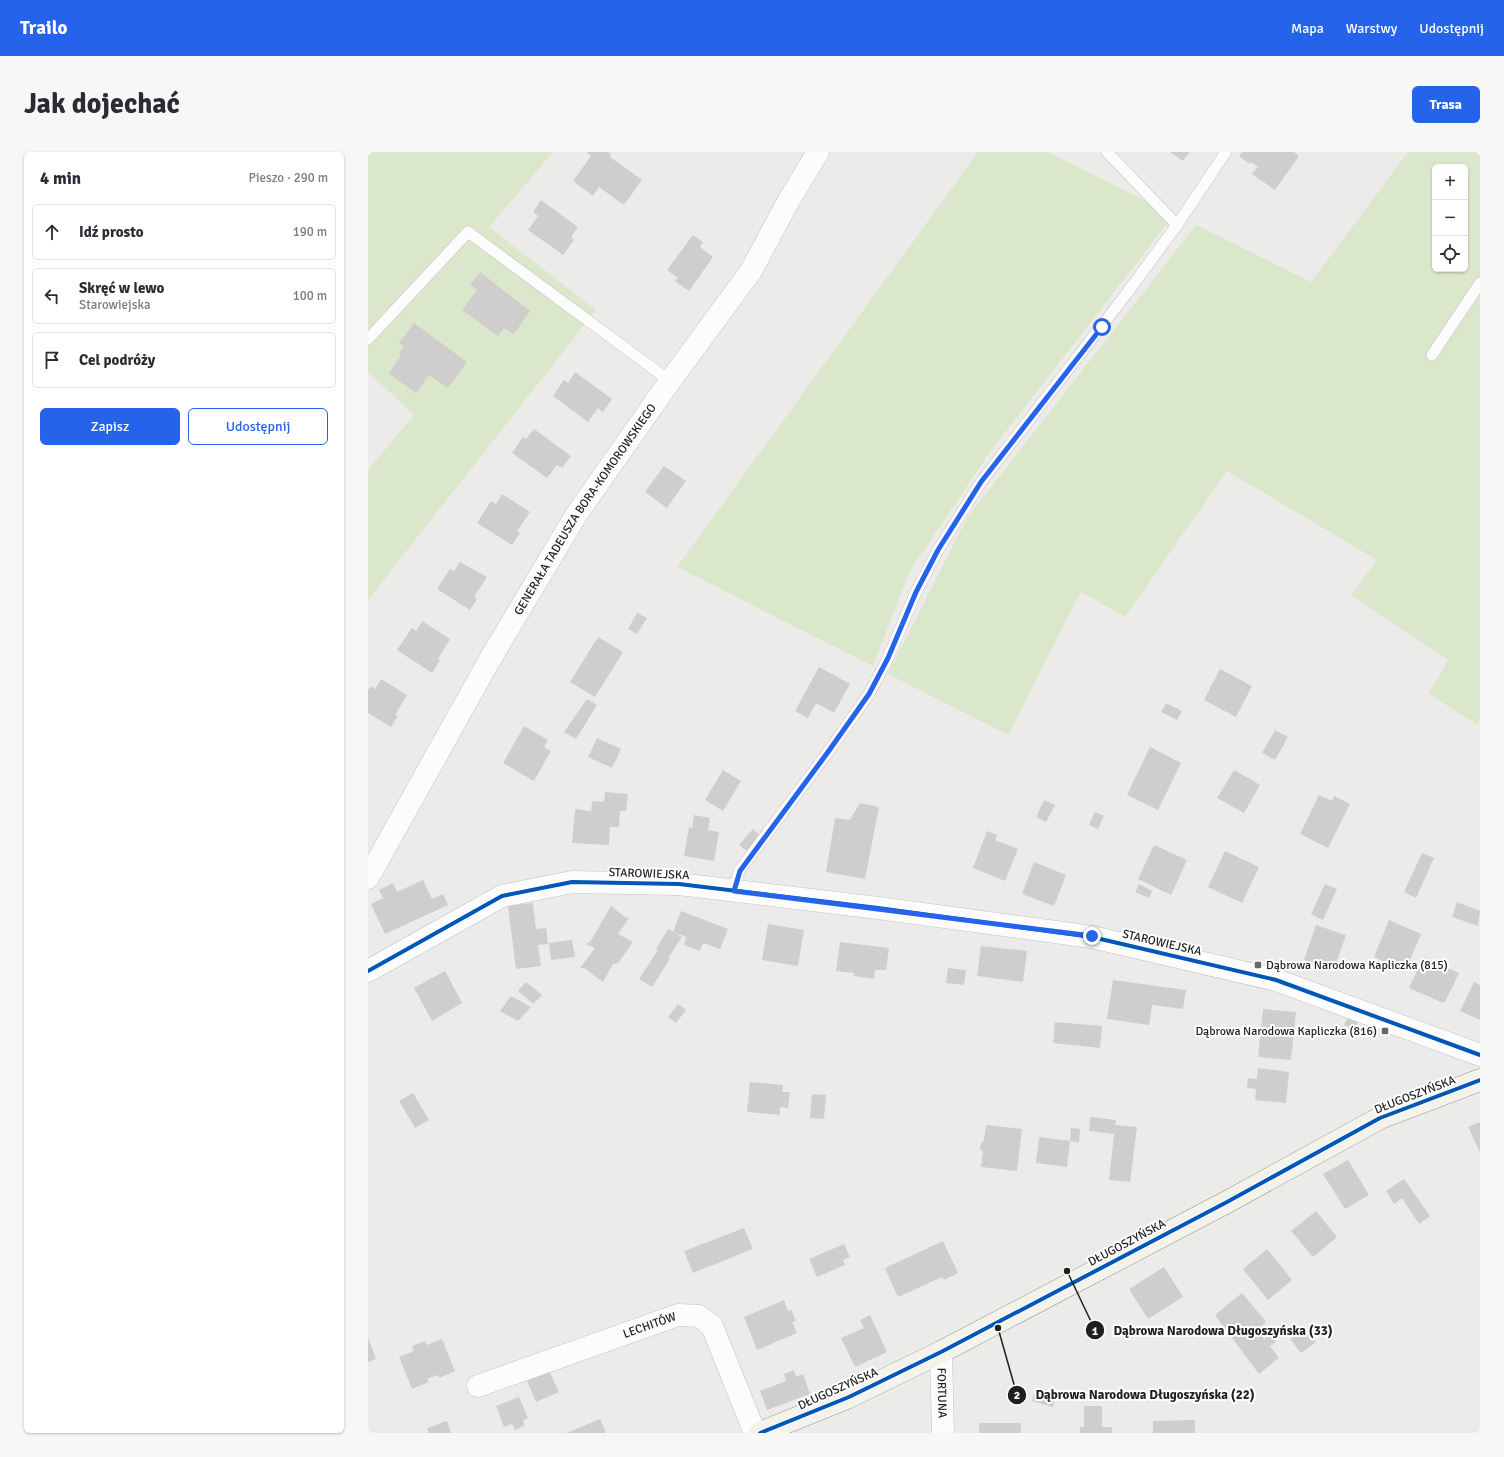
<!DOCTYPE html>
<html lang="pl">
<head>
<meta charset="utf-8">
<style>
  :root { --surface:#fff; --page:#f7f7f7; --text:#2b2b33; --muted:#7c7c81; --line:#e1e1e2; --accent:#2563eb }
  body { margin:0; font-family:Signika,sans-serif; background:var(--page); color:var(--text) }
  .controls { position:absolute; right:12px; top:12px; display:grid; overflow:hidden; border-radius:6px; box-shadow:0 1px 3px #0004 }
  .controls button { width:36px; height:36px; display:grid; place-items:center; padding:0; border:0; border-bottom:1px solid var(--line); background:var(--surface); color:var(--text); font:20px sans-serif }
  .stop { position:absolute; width:12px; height:12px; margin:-9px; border:3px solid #2563eb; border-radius:50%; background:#fff }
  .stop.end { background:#2563eb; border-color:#fff; box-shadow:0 1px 4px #0008 }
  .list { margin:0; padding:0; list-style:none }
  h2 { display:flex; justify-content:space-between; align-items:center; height:52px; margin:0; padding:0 16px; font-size:17px }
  h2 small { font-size:13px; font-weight:400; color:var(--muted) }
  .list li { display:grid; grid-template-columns:26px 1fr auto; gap:12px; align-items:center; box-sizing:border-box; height:56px; margin:0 8px 8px; padding:0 8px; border:1px solid var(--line); border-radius:6px }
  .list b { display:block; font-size:15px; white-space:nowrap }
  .list p { margin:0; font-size:13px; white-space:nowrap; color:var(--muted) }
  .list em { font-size:13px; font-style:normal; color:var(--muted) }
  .actions { display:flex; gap:8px; padding:12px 16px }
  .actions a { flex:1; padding:9px 0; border:1px solid var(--accent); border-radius:6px; text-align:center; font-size:14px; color:var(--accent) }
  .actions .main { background:var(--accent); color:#fff }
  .icon { flex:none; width:22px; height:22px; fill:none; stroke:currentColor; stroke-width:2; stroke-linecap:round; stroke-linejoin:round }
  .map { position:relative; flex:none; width:1112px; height:1281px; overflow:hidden; border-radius:6px }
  header { display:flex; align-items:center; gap:24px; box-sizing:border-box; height:56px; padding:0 20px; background:var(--accent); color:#fff }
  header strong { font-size:19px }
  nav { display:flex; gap:22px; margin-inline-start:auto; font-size:14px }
  .intro { display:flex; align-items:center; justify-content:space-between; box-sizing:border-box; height:96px; padding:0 24px }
  h1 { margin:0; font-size:28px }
  .button { padding:10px 18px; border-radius:6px; background:var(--accent); color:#fff; font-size:14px; font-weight:700 }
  main { display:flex; gap:24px; padding:0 24px }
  aside { flex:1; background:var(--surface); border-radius:6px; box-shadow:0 1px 3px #0004 }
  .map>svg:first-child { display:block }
  .grass { fill:#dbe7cb; fill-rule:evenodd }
  .building { fill:#d0cecc }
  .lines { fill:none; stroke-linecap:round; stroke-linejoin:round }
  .lane-casing { stroke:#c3c2c1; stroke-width:12 }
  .street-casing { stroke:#c3c2c1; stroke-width:23 }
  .secondary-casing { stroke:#949582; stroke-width:23 }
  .lane { stroke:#fcfcfc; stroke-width:11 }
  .street { stroke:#fcfcfc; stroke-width:22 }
  .secondary { stroke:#f3f3ec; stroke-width:22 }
  .cycleway-casing { stroke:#fff; stroke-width:6 }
  .cycleway { stroke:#0057b8; stroke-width:4 }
  .route { stroke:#2563eb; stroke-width:5 }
  .poi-dot { fill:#676666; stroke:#fff; stroke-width:1.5 }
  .labels { text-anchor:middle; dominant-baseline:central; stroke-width:4; stroke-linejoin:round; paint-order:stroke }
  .street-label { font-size:12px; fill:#1f1f1f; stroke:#fff }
  .poi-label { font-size:12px; fill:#1f1f1f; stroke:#fff; text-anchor:start }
  .leader { fill:none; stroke:#1f1f1f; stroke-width:1.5 }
  .callout-dot { fill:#1f1f1f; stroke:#fff; stroke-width:1.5 }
  .mark-label { font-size:12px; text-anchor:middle; font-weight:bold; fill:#fff }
  .callout-label { font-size:13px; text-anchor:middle; font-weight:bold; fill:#1f1f1f; stroke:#fff; stroke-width:4; stroke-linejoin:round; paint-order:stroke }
</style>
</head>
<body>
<header>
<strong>Trailo</strong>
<nav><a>Mapa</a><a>Warstwy</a><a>Udostępnij</a></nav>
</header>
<div class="intro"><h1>Jak dojechać</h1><a class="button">Trasa</a></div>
<main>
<aside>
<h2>4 min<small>Pieszo · 290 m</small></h2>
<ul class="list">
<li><svg class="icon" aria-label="ahead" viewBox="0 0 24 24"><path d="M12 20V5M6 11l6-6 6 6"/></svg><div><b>Idź prosto</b></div><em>190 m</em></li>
<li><svg class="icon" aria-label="left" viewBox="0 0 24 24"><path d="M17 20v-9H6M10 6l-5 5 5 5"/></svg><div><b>Skręć w lewo</b><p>Starowiejska</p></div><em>100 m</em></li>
<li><svg class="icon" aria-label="arrive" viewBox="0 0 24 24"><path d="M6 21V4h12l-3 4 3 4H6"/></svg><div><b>Cel podróży</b></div></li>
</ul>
<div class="actions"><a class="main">Zapisz</a><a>Udostępnij</a></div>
</aside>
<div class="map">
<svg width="1112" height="1281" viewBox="0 0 1112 1281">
  <rect width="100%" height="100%" fill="#edebe9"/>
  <g class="grass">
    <polygon points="0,0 185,0 121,75 228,158 0,448 0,318 46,263 0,220"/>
    <polygon points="610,0 680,0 806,63 622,300 542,419 505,514 309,415"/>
    <path d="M1040,0h72v566l-3,7 -48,-31 19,-34 -97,-65 26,-35 -150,-89 -102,146 -44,-25 -73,143 -120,-61 79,-156 229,-293 115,57zM1067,15h30v102h-30z"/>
  </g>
  <g class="building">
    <polygon points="218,0 240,0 243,2 242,5 274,28 256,53 231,35 225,44 205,29 223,4"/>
    <polygon points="802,0 822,0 815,9"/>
    <polygon points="874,0 926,0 931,4 907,38 884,22 890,15 883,10 882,12 871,4"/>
    <polygon points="173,48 210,75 203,85 206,88 195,103 160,78 170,64 165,60"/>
    <polygon points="325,83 335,90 332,95 345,105 321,139 307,129 310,126 299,118"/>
    <polygon points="112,120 162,159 146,182 136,176 130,184 94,158 109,138 102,133"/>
    <polygon points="46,171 99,210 80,236 61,223 48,241 21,222 33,203 31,201 36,195 31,191"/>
    <polygon points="207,220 244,247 235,260 230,256 220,270 185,244 196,228 200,231"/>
    <polygon points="166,277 203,304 194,316 189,313 179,326 144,301 155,285 158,287"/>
    <polygon points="296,314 318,329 299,356 277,340"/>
    <polygon points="134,342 162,360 149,379 152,381 144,393 109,371 123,349 128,352"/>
    <polygon points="92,410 119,425 106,445 109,447 102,458 69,437 82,417 86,419"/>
    <polygon points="269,461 279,466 269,482 260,477"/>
    <polygon points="54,469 82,487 70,507 72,508 64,521 29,498 44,476 48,479"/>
    <polygon points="230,485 255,500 227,545 202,530"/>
    <polygon points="451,515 482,532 466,561 448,551 440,566 427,559"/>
    <polygon points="852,517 884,534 868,565 836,548"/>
    <polygon points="13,527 39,543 27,563 30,564 23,575 0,561 0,538 3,534 7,537"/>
    <polygon points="219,547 229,553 208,587 196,580"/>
    <polygon points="798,551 814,559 809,568 793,560"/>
    <polygon points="156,574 180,588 176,595 183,599 166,629 135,611"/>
    <polygon points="907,578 920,585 907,608 894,601"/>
    <polygon points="229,586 253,597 244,616 220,605"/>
    <polygon points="782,595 813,611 790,658 759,643"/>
    <polygon points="355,618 373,629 355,659 337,648"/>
    <polygon points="866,618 892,633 876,661 849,646"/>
    <polygon points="237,640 260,642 258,659 252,659 251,675 242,675 241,693 204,691 207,657 223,659 224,649 236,650"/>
    <polygon points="951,643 964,649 966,644 982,652 960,696 932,682"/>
    <polygon points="676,648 687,653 678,670 668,665"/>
    <polygon points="492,651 511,655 497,727 458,720 467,666 482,668"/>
    <polygon points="727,660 736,664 730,677 721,673"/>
    <polygon points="326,663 342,666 340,678 351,680 346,709 316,704 321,675 324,676"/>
    <polygon points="385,677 392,683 379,699 371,693"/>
    <polygon points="619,679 629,683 627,688 650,697 637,729 605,716"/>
    <polygon points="786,693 819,708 803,743 770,727"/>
    <polygon points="857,699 891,715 874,751 840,735"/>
    <polygon points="1054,701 1066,706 1048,746 1036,740"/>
    <polygon points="666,710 698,723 686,754 654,742"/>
    <polygon points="55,728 64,747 75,742 80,753 17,782 3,752 15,746 11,738 25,731 29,740"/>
    <polygon points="771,732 784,739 781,746 767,740"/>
    <polygon points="957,732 969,737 955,768 943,762"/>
    <polygon points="1089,750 1112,759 1110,774 1084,765"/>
    <polygon points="165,751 168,777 178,776 180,792 170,793 173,814 148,817 140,754"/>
    <polygon points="243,754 257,765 261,766 250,782 265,790 251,810 248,812 245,812 235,830 216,816 212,816 227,796 218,792 222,790"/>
    <polygon points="313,759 360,777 352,797 335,791 332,799 316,793 318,785 305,780"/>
    <polygon points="1021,768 1053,782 1037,819 1006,805"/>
    <polygon points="400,772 436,778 430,814 394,808"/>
    <polygon points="948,773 978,783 966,818 936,808"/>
    <polygon points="300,777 314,785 300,806 302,807 284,835 271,827 290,798 288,797"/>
    <polygon points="204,788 207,805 183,808 181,791"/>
    <polygon points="472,790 521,796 518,818 507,818 506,827 486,824 486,821 468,819"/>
    <polygon points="613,794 659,799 655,830 609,824"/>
    <polygon points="1055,805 1091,821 1077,850 1073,850 1041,836"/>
    <polygon points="580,816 598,818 596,833 578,831"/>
    <polygon points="77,819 94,851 64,869 46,836"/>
    <polygon points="745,828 818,838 815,857 784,853 781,873 739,867"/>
    <polygon points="158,830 174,843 165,852 150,839"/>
    <polygon points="1106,830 1112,833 1112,868 1092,859"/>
    <polygon points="143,844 163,855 150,869 132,859"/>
    <polygon points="310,852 318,858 308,871 300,865"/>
    <polygon points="895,857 928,860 923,908 890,905"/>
    <polygon points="980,865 990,869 987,877 976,873"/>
    <polygon points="687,870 734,874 732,896 685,891"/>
    <polygon points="890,916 921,920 918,951 887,948 888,937 879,936 880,926 889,927"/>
    <polygon points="382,930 415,933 414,940 422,940 420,956 412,955 412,963 379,960"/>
    <polygon points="45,941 61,968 47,976 31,949"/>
    <polygon points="444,942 458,943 456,967 442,966"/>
    <polygon points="722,965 748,968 747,973 769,975 762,1030 741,1028 746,982 721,979"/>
    <polygon points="1112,970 1112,1000 1100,975"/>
    <polygon points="618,973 654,977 649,1019 613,1015 615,1000 612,997 613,991 616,988"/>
    <polygon points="703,976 712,977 711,990 702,989"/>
    <polygon points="671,985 702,989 699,1015 668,1011"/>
    <polygon points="980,1008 1001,1043 977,1057 955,1022"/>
    <polygon points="1036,1027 1062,1064 1051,1072 1034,1046 1026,1052 1018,1039"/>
    <polygon points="948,1059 969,1085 945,1105 923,1079"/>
    <polygon points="376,1076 385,1097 325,1121 316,1099"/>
    <polygon points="575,1089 590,1121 576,1128 574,1125 530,1145 517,1116"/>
    <polygon points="476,1092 482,1105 475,1108 477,1113 449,1125 441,1107"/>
    <polygon points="899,1097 924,1128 900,1148 875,1117"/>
    <polygon points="796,1115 815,1145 780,1167 761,1137"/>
    <polygon points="874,1141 898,1170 889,1178 896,1187 902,1182 908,1190 902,1194 911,1206 891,1222 847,1163"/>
    <polygon points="416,1148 420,1159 423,1158 428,1169 424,1170 429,1181 389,1198 376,1165"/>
    <polygon points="502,1163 519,1200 487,1215 473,1186 496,1176 492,1168"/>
    <polygon points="938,1176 948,1190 933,1201 922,1187"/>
    <polygon points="0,1186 8,1207 0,1210"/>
    <polygon points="74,1187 87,1219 71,1226 70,1223 59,1227 61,1230 44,1237 31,1205 46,1199 44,1194 57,1189 59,1193"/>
    <polygon points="426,1218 428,1225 435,1222 442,1242 399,1258 392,1239 418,1229 416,1222"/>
    <polygon points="181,1219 191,1240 168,1250 159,1229"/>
    <polygon points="667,1238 688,1244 685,1255 664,1249"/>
    <polygon points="151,1245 160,1266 155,1268 157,1273 147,1278 144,1272 136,1275 128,1254"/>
    <polygon points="716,1254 734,1254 734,1275 744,1275 744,1281 712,1281 712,1275 716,1275"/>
    <polygon points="232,1267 238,1281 199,1281"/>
    <polygon points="827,1268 827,1281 785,1281 785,1269"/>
    <polygon points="79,1269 83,1281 61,1281 59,1276"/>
    <rect x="611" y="1271" width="42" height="10"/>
  </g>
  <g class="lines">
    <g class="lane-casing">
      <g id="lane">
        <polyline points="739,0 809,73"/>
        <polyline points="0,187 100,80 302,229"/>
        <polyline points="1064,203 1112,131"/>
        <polyline points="366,739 371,719 460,600 501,542 520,506 548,440 570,398 613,330 759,141 809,73 858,0"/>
      </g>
    </g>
    <g class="street-casing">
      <g id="street">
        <path id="s1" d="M0,726l121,-217 87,-146 94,-134 81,-110 38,-71 29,-48"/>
        <polyline points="0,819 134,744 204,730 311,732 510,756 724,785 908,828 1112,903"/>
        <path id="s2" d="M573,1200l2,81"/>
        <path id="s3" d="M110,1234l200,-71 21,1 13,10 43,107"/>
      </g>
    </g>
    <g class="secondary-casing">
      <polyline id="secondary" points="392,1281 481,1245 573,1200 859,1050 1012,966 1112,928"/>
    </g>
    <use href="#lane" class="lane"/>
    <use href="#street" class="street"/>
    <use href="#secondary" class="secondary"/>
    <g class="cycleway-casing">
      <g id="cycleway">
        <polyline points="0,819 134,744 204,730 311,732 510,756 724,785 908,828 1112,903"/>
        <polyline points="392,1281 481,1245 573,1200 859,1050 1012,966 1112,928"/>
      </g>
    </g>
    <use href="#cycleway" class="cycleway"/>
  </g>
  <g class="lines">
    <polyline class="route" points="724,784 366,739 372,719 460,600 501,542 520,506 548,440 570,398 613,330 734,175"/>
  </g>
  <g class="poi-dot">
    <rect x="886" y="809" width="8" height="8" rx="2"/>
    <rect x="1013" y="875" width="8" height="8" rx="2"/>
  </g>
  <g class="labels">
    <g class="street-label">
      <text stroke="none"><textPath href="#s1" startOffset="428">GENERAŁA TADEUSZA BORA-KOMOROWSKIEGO</textPath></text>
      <text transform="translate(281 722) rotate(2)">STAROWIEJSKA</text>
      <text transform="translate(794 791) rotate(13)">STAROWIEJSKA</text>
      <text transform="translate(1047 943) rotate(-21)">DŁUGOSZYŃSKA</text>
      <text transform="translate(759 1091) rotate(-28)">DŁUGOSZYŃSKA</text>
      <text stroke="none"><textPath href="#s3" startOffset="182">LECHITÓW</textPath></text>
      <text transform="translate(470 1237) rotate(-24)">DŁUGOSZYŃSKA</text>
      <text stroke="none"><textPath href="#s2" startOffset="41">FORTUNA</textPath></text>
    </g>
    <g class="poi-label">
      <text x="898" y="813">Dąbrowa Narodowa Kapliczka (815)</text>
      <text x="1009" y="879" text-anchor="end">Dąbrowa Narodowa Kapliczka (816)</text>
    </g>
  </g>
  <path class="leader" d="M699 1119L727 1178M630 1176L649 1243"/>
  <g class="callout-dot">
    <circle cx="699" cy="1119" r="4"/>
    <circle cx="630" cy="1176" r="4"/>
    <circle cx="727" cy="1178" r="10"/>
    <circle cx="649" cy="1243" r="10"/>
  </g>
  <g class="mark-label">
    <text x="727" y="1183">1</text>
    <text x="649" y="1247">2</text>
  </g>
  <g class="callout-label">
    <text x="855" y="1183">Dąbrowa Narodowa Długoszyńska (33)</text>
    <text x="777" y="1247">Dąbrowa Narodowa Długoszyńska (22)</text>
  </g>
</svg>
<div class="controls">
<button>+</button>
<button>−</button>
<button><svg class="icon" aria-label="locate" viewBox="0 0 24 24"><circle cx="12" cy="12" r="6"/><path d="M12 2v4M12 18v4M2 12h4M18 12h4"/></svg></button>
</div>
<div class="stop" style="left:734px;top:175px"></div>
<div class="stop end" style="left:724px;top:784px"></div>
</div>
</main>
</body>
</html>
